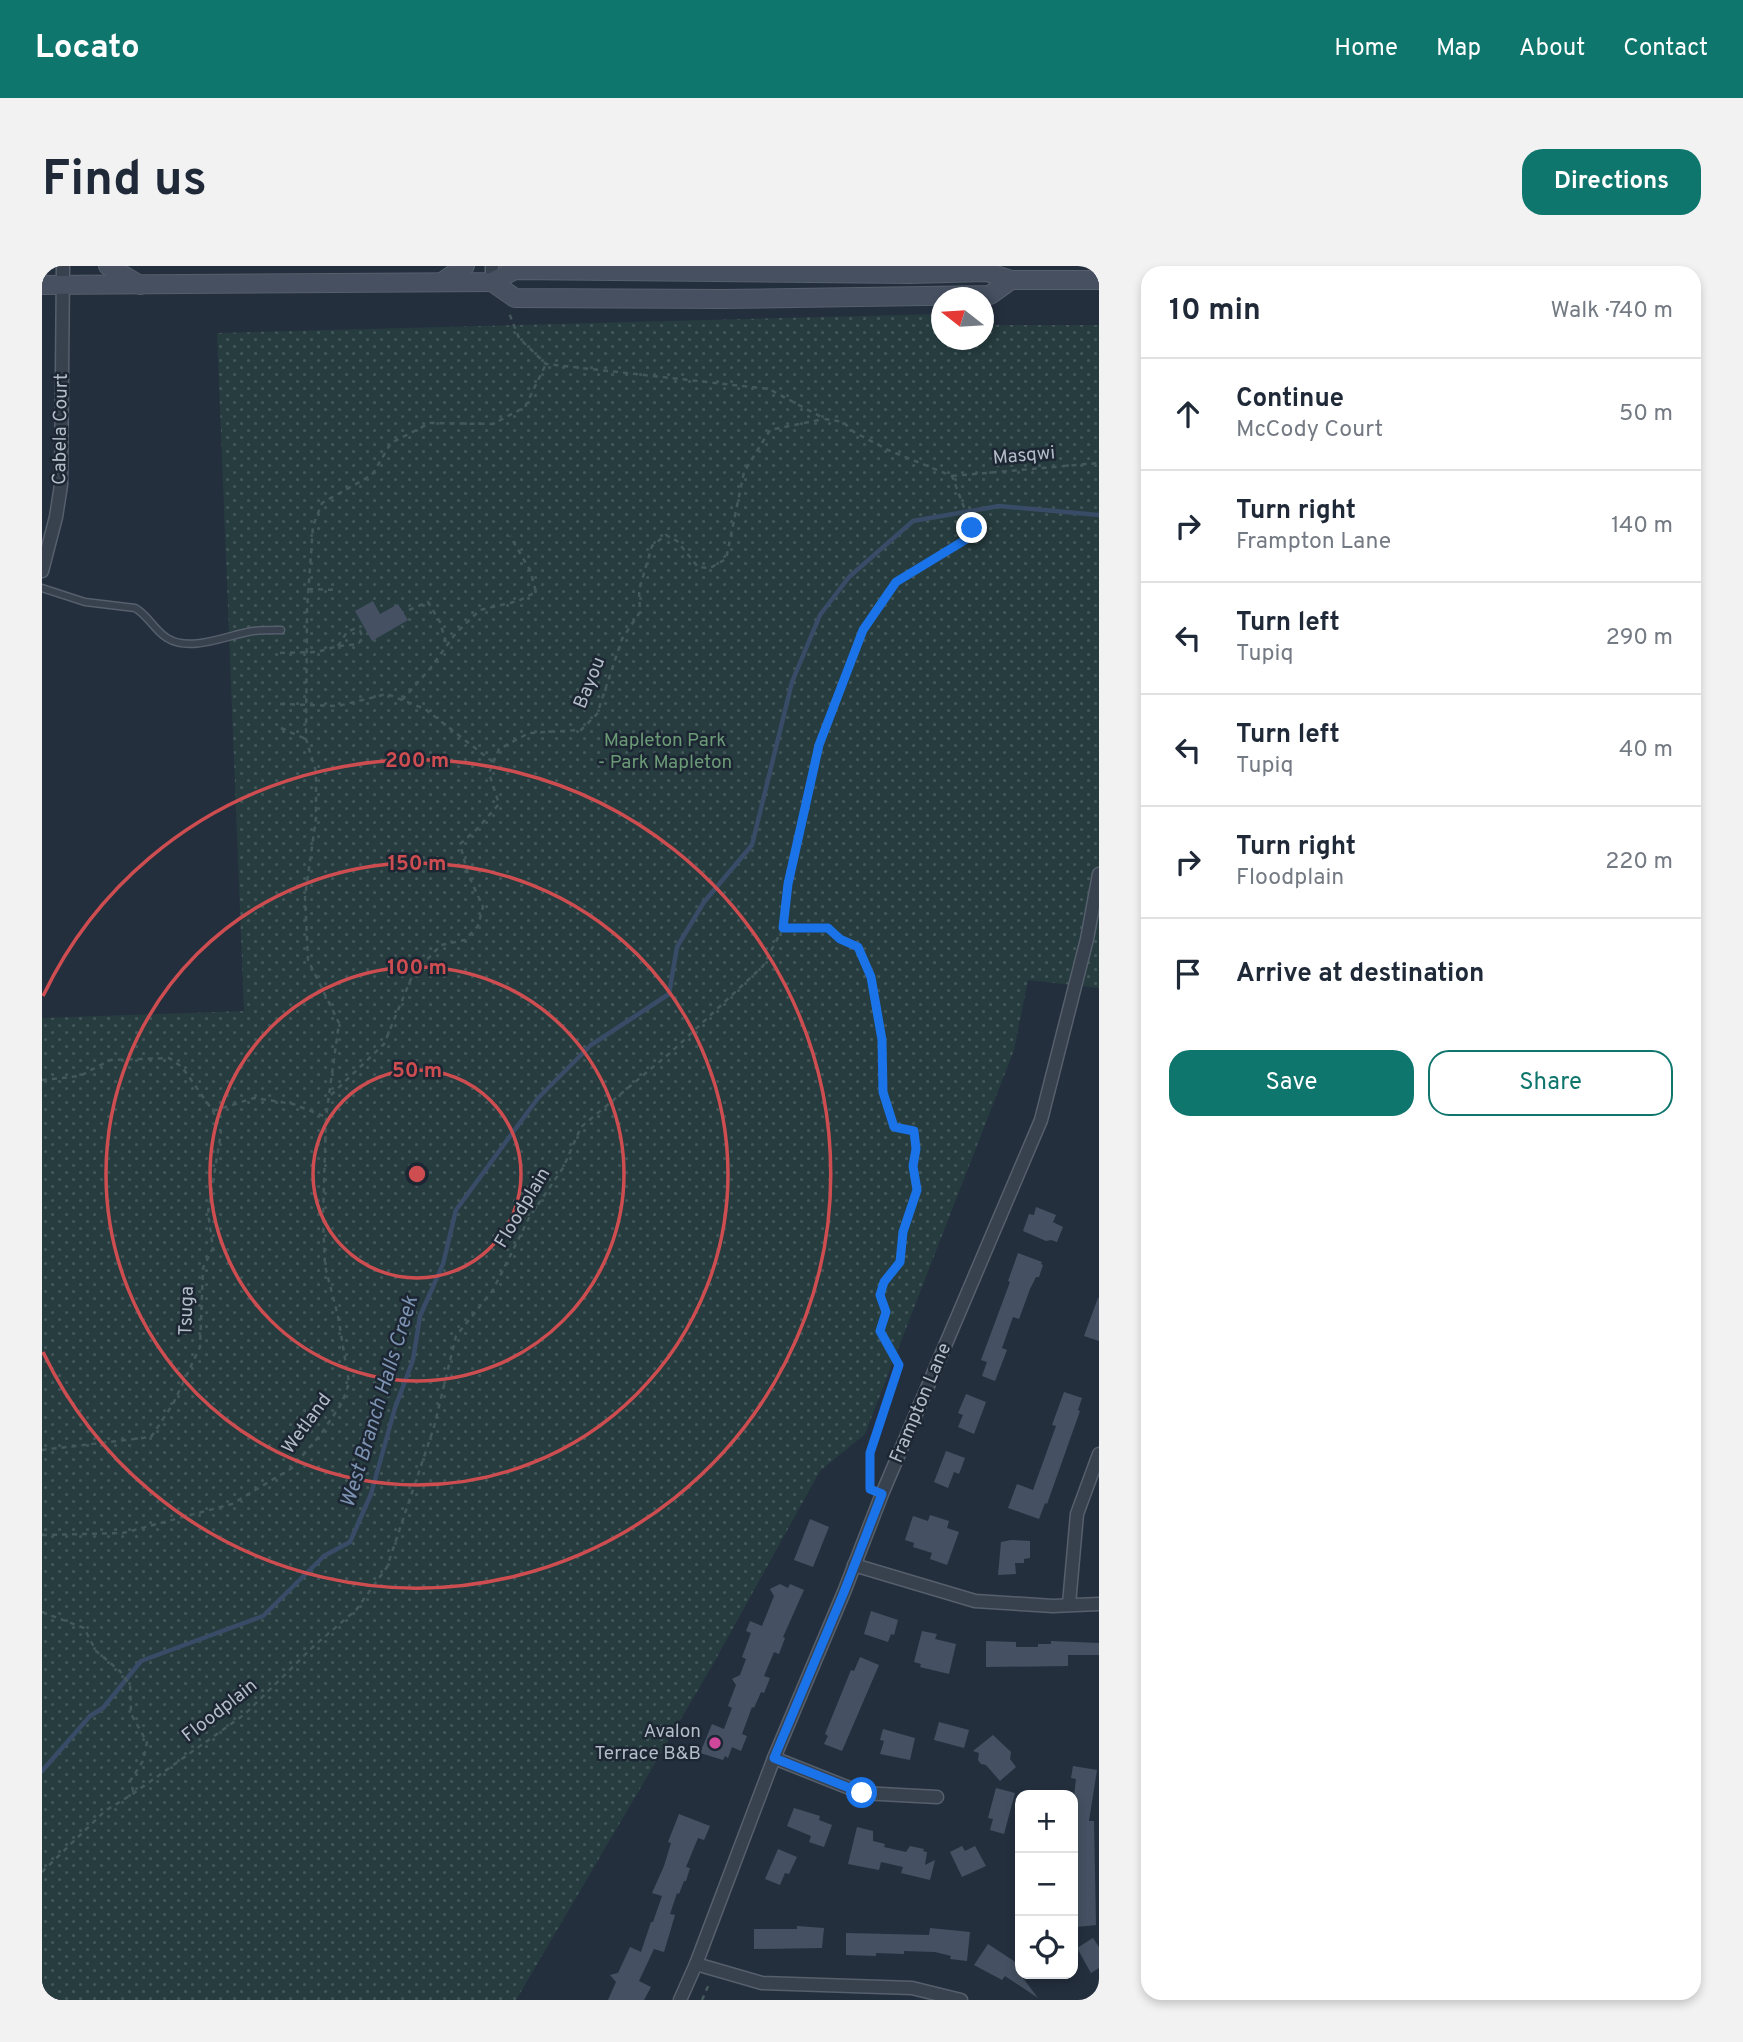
<!DOCTYPE html>
<html lang="en">
<head>
<meta charset="utf-8">
<style>
  :root { --surface:#fff; --page:#f2f2f3; --text:#1f2937; --muted:#747a83; --line:#e0e1e3; --accent:#0f766e }
  body { margin:0; font-family:Overpass,sans-serif; background:var(--page); color:var(--text) }
  .controls { position:absolute; right:21px; bottom:21px; display:grid; overflow:hidden; border-radius:14px; box-shadow:0 4px 10px #0003 }
  .controls button { width:63px; height:63px; display:grid; place-items:center; padding:0; border:0; border-bottom:2px solid var(--line); background:var(--surface); color:var(--text); font:35px sans-serif }
  .compass { position:absolute; left:889px; top:21px; width:63px; height:63px; border-radius:50%; background:var(--surface); box-shadow:0 4px 10px #0003; rotate:287deg }
  .stop { position:absolute; width:21px; height:21px; margin:-16px; border:5px solid #1a73e8; border-radius:50%; background:#fff }
  .stop.end { background:#1a73e8; border-color:#fff; box-shadow:0 2px 7px #0008 }
  .list { margin:0; padding:0; list-style:none }
  h2 { display:flex; justify-content:space-between; align-items:center; height:91px; margin:0; padding:0 28px; font-size:30px }
  h2 small { font-size:23px; font-weight:400; color:var(--muted) }
  .list li { display:grid; grid-template-columns:46px 1fr auto; gap:21px; align-items:center; box-sizing:border-box; height:112px; padding:0 28px; border-top:2px solid var(--line) }
  .list b { display:block; font-size:26px; white-space:nowrap }
  .list p { margin:0; font-size:23px; white-space:nowrap; color:var(--muted) }
  .list em { font-size:23px; font-style:normal; color:var(--muted) }
  .actions { display:flex; gap:14px; padding:21px 28px }
  .actions a { flex:1; padding:16px 0; border:2px solid var(--accent); border-radius:21px; text-align:center; font-size:24px; color:var(--accent) }
  .actions .main { background:var(--accent); color:#fff }
  .icon { flex:none; width:38px; height:38px; fill:none; stroke:currentColor; stroke-width:2; stroke-linecap:round; stroke-linejoin:round }
  .map { position:relative; flex:none; width:1057px; height:1734px; overflow:hidden; border-radius:21px }
  header { display:flex; align-items:center; gap:42px; box-sizing:border-box; height:98px; padding:0 35px; background:var(--accent); color:#fff }
  header strong { font-size:33px }
  nav { display:flex; gap:38px; margin-inline-start:auto; font-size:24px }
  .intro { display:flex; align-items:center; justify-content:space-between; box-sizing:border-box; height:168px; padding:0 42px }
  h1 { margin:0; font-size:49px }
  .button { padding:18px 32px; border-radius:21px; background:var(--accent); color:#fff; font-size:24px; font-weight:700 }
  main { display:flex; gap:42px; padding:0 42px }
  aside { flex:1; background:var(--surface); border-radius:21px; box-shadow:0 4px 10px #0003 }
  .map>svg:first-child { display:block }
  .park { fill:url(#park-dots) }
  .lines { fill:none; stroke-linecap:round; stroke-linejoin:round }
  .stream { stroke:#394c67; stroke-width:4.5 }
  .building { fill:#455162 }
  .service-casing { stroke:#565f6c; stroke-width:9 }
  .minor-casing { stroke:#565f6c; stroke-width:15 }
  .secondary-casing { stroke:#565f6c; stroke-width:20 }
  .path { stroke:#44595c; stroke-width:2.5; stroke-dasharray:5 5; stroke-linecap:butt }
  .service { stroke:#38414e; stroke-width:6 }
  .minor { stroke:#38414e; stroke-width:12 }
  .secondary { stroke:#465061; stroke-width:18 }
  .route { stroke:#1a73e8; stroke-width:9 }
  .ring { fill:none; stroke:#ce4d50; stroke-width:3.5 }
  .hotel-dot { fill:#d1479c; stroke:#1d2633; stroke-width:2.5 }
  .labels { text-anchor:middle; dominant-baseline:central; stroke-width:5; stroke-linejoin:round; paint-order:stroke }
  .street-label { font-size:19px; fill:#b4bcc9; stroke:#1d2633 }
  .park-label { font-size:19px; fill:#6b9a76; stroke:#1d2633 }
  .poi-label { font-size:19px; fill:#b4bcc9; stroke:#1d2633; text-anchor:end }
  .water-label { font-size:21px; font-style:italic; fill:#7c92b1; stroke:#1d2633 }
  .centre { fill:#ce4d50; stroke:#1d2633; stroke-width:3.5 }
  .ring-label { font-size:21px; text-anchor:middle; font-weight:bold; fill:#ce4d50; stroke:#1d2633; stroke-width:5; stroke-linejoin:round; paint-order:stroke }
</style>
</head>
<body>
<header>
<strong>Locato</strong>
<nav><a>Home</a><a>Map</a><a>About</a><a>Contact</a></nav>
</header>
<div class="intro"><h1>Find us</h1><a class="button">Directions</a></div>
<main>
<div class="map">
<svg width="1057" height="1734" viewBox="0 0 1057 1734">
  <defs>
    <pattern id="park-dots" width="8" height="8" patternUnits="userSpaceOnUse" patternTransform="scale(1.75)"><rect width="8" height="8" fill="#263c3f"/><path d="M2 2h.1M6 6h.1" fill="none" stroke="#435659" stroke-width="1.8" stroke-linecap="round"/></pattern>
  </defs>
  <rect width="100%" height="100%" fill="#242f3e"/>
  <polygon class="park" points="895,48 899,50 900,74 942,74 942,59 1057,59 1057,722 986,714 972,784 823,1168 778,1205 670,1400 474,1734 0,1734 0,752 202,745 175,67"/>
  <g class="lines">
    <polyline class="stream" points="0,1505 48,1450 61,1442 99,1395 221,1350 282,1290 308,1276 329,1228 353,1142 371,1094 378,1050 401,998 414,944 496,832 549,779 627,728 635,681 662,636 710,579 750,416 778,349 807,311 871,255 957,240 1057,249"/>
  </g>
  <g class="building">
    <polygon points="331,335 338,348 356,338 366,354 330,375 313,345"/>
    <polygon points="994,941 1014,949 1011,956 1021,961 1015,976 1009,974 1004,975 981,965 987,948 992,949"/>
    <polygon points="976,987 1000,996 999,998 1001,999 997,1011 994,1011 988,1023 977,1053 971,1051 960,1082 965,1084 953,1115 940,1110 945,1096 939,1094 968,1016 966,1015"/>
    <polygon points="1056,1032 1057,1032 1057,1075 1042,1070"/>
    <polygon points="1022,1126 1040,1132 1036,1144 1038,1145 1005,1238 1003,1237 997,1253 966,1242 975,1218 991,1224 1014,1160 1010,1159"/>
    <polygon points="924,1128 944,1136 932,1168 916,1161 921,1149 916,1147"/>
    <polygon points="904,1185 923,1192 917,1208 912,1206 906,1222 892,1216"/>
    <polygon points="888,1249 907,1255 905,1262 917,1266 905,1299 888,1293 890,1287 871,1281 872,1277 863,1274 871,1250 886,1255"/>
    <polygon points="768,1253 787,1261 771,1301 752,1294"/>
    <polygon points="969,1274 988,1275 988,1292 982,1293 982,1297 973,1297 974,1308 956,1309 959,1276"/>
    <polygon points="738,1318 746,1322 748,1318 762,1324 741,1371 743,1372 737,1388 732,1386 722,1410 728,1412 722,1427 719,1426 712,1442 710,1441 700,1468 705,1470 699,1485 690,1481 686,1492 683,1490 681,1494 658,1487 670,1458 682,1463 690,1442 686,1440 694,1419 690,1413 698,1409 704,1393 700,1391 709,1367 704,1365 708,1355 720,1360 732,1330 728,1323"/>
    <polygon points="829,1345 856,1354 852,1369 849,1368 846,1376 822,1368"/>
    <polygon points="880,1365 895,1368 893,1373 914,1378 907,1408 878,1401 879,1398 872,1396"/>
    <polygon points="944,1375 974,1376 974,1381 996,1381 996,1378 1009,1378 1009,1375 1057,1377 1057,1389 1026,1389 1026,1400 944,1401"/>
    <polygon points="818,1391 837,1399 800,1485 782,1478 786,1470 783,1468 809,1404 812,1405"/>
    <polygon points="897,1456 927,1464 922,1482 892,1474"/>
    <polygon points="841,1463 873,1472 868,1494 838,1488 842,1475 838,1474"/>
    <polygon points="951,1469 969,1486 968,1493 974,1501 958,1515 944,1499 939,1498 936,1494 937,1487 931,1485"/>
    <polygon points="1031,1500 1055,1504 1047,1555 1052,1555 1054,1659 1034,1661 1031,1539 1034,1513 1029,1512"/>
    <polygon points="954,1522 973,1527 962,1568 948,1564 951,1553 946,1552"/>
    <polygon points="752,1542 778,1550 777,1554 790,1559 782,1581 767,1576 769,1570 745,1560"/>
    <polygon points="637,1548 668,1560 662,1574 656,1572 644,1601 648,1602 644,1615 642,1615 637,1628 635,1627 628,1648 633,1649 622,1686 612,1683 597,1715 609,1721 602,1734 566,1734 574,1716 568,1709 576,1707 588,1681 599,1686 609,1656 611,1656 620,1630 610,1627 622,1600 629,1577 626,1576"/>
    <polygon points="815,1561 831,1565 831,1575 843,1578 842,1581 864,1586 868,1580 882,1583 881,1585 885,1586 883,1599 893,1594 888,1614 859,1607 861,1601 839,1596 837,1604 806,1598"/>
    <polygon points="920,1580 923,1585 933,1580 944,1600 920,1611 908,1586"/>
    <polygon points="736,1583 755,1591 747,1608 743,1607 738,1619 723,1613"/>
    <polygon points="755,1660 782,1662 780,1682 712,1683 712,1663 755,1663"/>
    <polygon points="888,1662 928,1666 925,1695 908,1693 909,1690 893,1686 862,1685 862,1688 834,1687 834,1690 804,1689 804,1667 887,1669"/>
    <polygon points="1051,1672 1057,1681 1057,1702 1049,1707 1035,1682"/>
    <polygon points="946,1678 978,1699 978,1708 996,1732 963,1710 960,1714 932,1699"/>
  </g>
  <g class="lines">
    <g class="service-casing">
      <path id="service" d="M0,322l43,14 50,6c13,7 19,22 32,30 24,15 60,-3 86,-7 9,-1 18,-1 28,-1"/>
    </g>
    <g class="minor-casing">
      <g id="minor">
        <polyline points="450,16 450,0"/>
        <polyline points="0,305 14,251 19,219 21,0"/>
        <polyline points="812,1299 933,1335 1011,1340 1057,1338"/>
        <polyline points="1027,1338 1035,1248 1057,1188"/>
        <polyline points="732,1492 820,1527 895,1531"/>
        <polyline points="654,1698 720,1717 870,1722 919,1734"/>
        <polyline points="638,1734 654,1698 732,1492 802,1326 840,1228 999,854 1045,673 1057,608"/>
      </g>
    </g>
    <g class="secondary-casing">
      <g id="secondary">
        <polyline points="66,0 98,19"/>
        <polyline points="400,16 423,0"/>
        <polyline points="450,16 473,32 681,33 948,29 969,14"/>
        <polyline points="0,19 450,16 473,4 868,8 945,6 969,14 1057,14"/>
      </g>
    </g>
    <g class="path">
      <polyline points="910,210 1057,197"/>
      <polyline points="266,323 295,324"/>
      <polyline points="367,344 386,336 398,356 405,380"/>
      <polyline points="238,387 275,386 296,380 316,378 321,372 318,365 312,363 305,366 296,380"/>
      <polyline points="360,434 387,404 414,367 438,344 476,335 494,326 488,304 468,270"/>
      <polyline points="238,438 296,440 345,428 383,443 451,496"/>
      <polyline points="239,462 264,473"/>
      <polyline points="741,662 787,662 798,673 816,681 829,711 840,774 841,826 852,861 872,865 874,883 871,899 875,924 861,966 858,996 842,1016 838,1029 844,1046 838,1065 857,1099 828,1187 828,1222"/>
      <polyline points="0,814 38,810 68,794 127,792 140,801 171,845 179,866 166,947 171,982 161,1002 158,1081 131,1138 109,1171 0,1184"/>
      <polyline points="289,829 342,778 371,708 399,679 423,674 436,660 441,641 426,608 418,578 435,563 457,538 447,507 457,483 487,467 539,464 555,448 580,373 598,346 597,324 610,280 624,269 635,275 656,301 668,302 684,293 702,206 728,164 782,153"/>
      <polyline points="171,845 212,832 251,838 284,851"/>
      <polyline points="0,1269 81,1267 190,1238 250,1202 279,1168 300,1137 307,1117 296,1050 283,1000 281,952 284,851 297,757 266,694 263,631 274,552 274,506 264,473 265,343 271,260 280,237 330,209 349,177 388,157 451,158 483,141 504,98"/>
      <polyline points="0,1346 42,1362 54,1385 78,1405 88,1419 89,1448 105,1476 101,1495 88,1515 92,1527"/>
      <polyline points="0,1606 63,1545 92,1527 203,1448 273,1379 314,1344 345,1301 392,1161 414,1070 451,1024 488,950 521,902 539,861 628,787 721,700 741,662 746,618 777,479 821,364 854,316 923,274 930,262 910,210 846,184 812,166 801,156 783,153 727,123 504,98 477,72 467,47"/>
      <polyline points="660,1734 668,1716"/>
    </g>
    <use href="#service" class="service"/>
    <use href="#minor" class="minor"/>
    <use href="#secondary" class="secondary"/>
  </g>
  <g class="lines">
    <polyline class="route" points="820,1527 732,1492 802,1326 840,1228 828,1223 828,1187 857,1099 838,1065 844,1046 838,1029 842,1016 858,996 861,966 875,924 871,900 874,883 872,865 852,861 841,826 840,774 829,711 816,681 798,673 786,662 741,662 746,618 777,479 821,364 854,316 923,274 930,262"/>
  </g>
  <g class="ring">
    <circle cx="375" cy="908" r="104"/>
    <circle cx="375" cy="908" r="207"/>
    <circle cx="375" cy="908" r="311"/>
    <path d="M1 730A414 414 0 1 1 1 1086"/>
  </g>
  <circle class="hotel-dot" cx="673" cy="1477" r="7"/>
  <g class="labels">
    <g class="street-label">
      <text transform="translate(19 163) rotate(-89)">Cabela Court</text>
      <text transform="translate(982 190) rotate(-5)">Masqwi</text>
      <text transform="translate(548 417) rotate(-68)">Bayou</text>
      <text transform="translate(481 942) rotate(-59)">Floodplain</text>
      <text transform="translate(145 1045) rotate(-88)">Tsuga</text>
      <text transform="translate(879 1137) rotate(-67)">Frampton Lane</text>
      <text transform="translate(265 1158) rotate(-54)">Wetland</text>
      <text transform="translate(178 1445) rotate(-38)">Floodplain</text>
    </g>
    <g class="park-label">
      <text x="623" y="475">Mapleton Park<tspan x="623" dy="22">- Park Mapleton</tspan></text>
    </g>
    <g class="poi-label">
      <text x="659" y="1466">Avalon<tspan x="659" dy="22">Terrace B&amp;B</tspan></text>
    </g>
    <g class="water-label">
      <text transform="translate(338 1136) rotate(-73)">West Branch Halls Creek</text>
    </g>
  </g>
  <circle cx="375" cy="908" r="10" class="centre"/>
  <g class="ring-label">
    <text x="375" y="501">200 m</text>
    <text x="375" y="604">150 m</text>
    <text x="375" y="708">100 m</text>
    <text x="375" y="811">50 m</text>
  </g>
</svg>
<div class="controls">
<button>+</button>
<button>−</button>
<button><svg class="icon" aria-label="locate" viewBox="0 0 24 24"><circle cx="12" cy="12" r="6"/><path d="M12 2v4M12 18v4M2 12h4M18 12h4"/></svg></button>
</div>
<svg class="compass" viewBox="-18 -18 36 36"><path d="M0-13l5 13h-10z" fill="#e53935"/><path d="M0 13l5-13h-10z" fill="#747a83"/></svg>
<div class="stop" style="left:820px;top:1527px"></div>
<div class="stop end" style="left:930px;top:262px"></div>
</div>
<aside>
<h2>10 min<small>Walk · 740 m</small></h2>
<ul class="list">
<li><svg class="icon" aria-label="ahead" viewBox="0 0 24 24"><path d="M12 20V5M6 11l6-6 6 6"/></svg><div><b>Continue</b><p>McCody Court</p></div><em>50 m</em></li>
<li><svg class="icon" aria-label="right" viewBox="0 0 24 24"><path d="M7 20v-9h11M14 6l5 5-5 5"/></svg><div><b>Turn right</b><p>Frampton Lane</p></div><em>140 m</em></li>
<li><svg class="icon" aria-label="left" viewBox="0 0 24 24"><path d="M17 20v-9H6M10 6l-5 5 5 5"/></svg><div><b>Turn left</b><p>Tupiq</p></div><em>290 m</em></li>
<li><svg class="icon" aria-label="left" viewBox="0 0 24 24"><path d="M17 20v-9H6M10 6l-5 5 5 5"/></svg><div><b>Turn left</b><p>Tupiq</p></div><em>40 m</em></li>
<li><svg class="icon" aria-label="right" viewBox="0 0 24 24"><path d="M7 20v-9h11M14 6l5 5-5 5"/></svg><div><b>Turn right</b><p>Floodplain</p></div><em>220 m</em></li>
<li><svg class="icon" aria-label="arrive" viewBox="0 0 24 24"><path d="M6 21V4h12l-3 4 3 4H6"/></svg><div><b>Arrive at destination</b></div></li>
</ul>
<div class="actions"><a class="main">Save</a><a>Share</a></div>
</aside>
</main>
</body>
</html>
